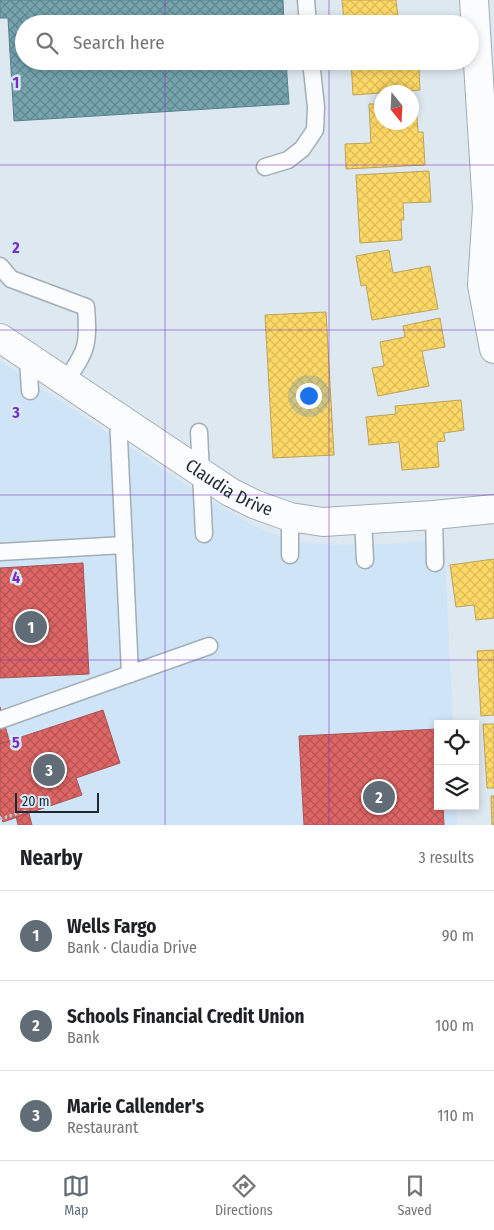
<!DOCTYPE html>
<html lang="en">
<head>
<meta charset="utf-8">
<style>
  :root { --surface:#fff; --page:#f6f6f6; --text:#202124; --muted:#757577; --line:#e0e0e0; --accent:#616c76 }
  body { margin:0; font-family:"Fira Sans Condensed",sans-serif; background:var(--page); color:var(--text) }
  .controls { position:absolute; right:15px; bottom:15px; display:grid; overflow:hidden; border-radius:0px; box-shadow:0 2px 8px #0003 }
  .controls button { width:45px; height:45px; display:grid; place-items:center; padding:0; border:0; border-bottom:1px solid var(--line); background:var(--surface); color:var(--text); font:25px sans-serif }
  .compass { position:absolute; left:374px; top:85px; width:45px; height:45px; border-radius:50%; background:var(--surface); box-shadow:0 2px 8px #0003; rotate:162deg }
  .scale { position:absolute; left:15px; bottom:12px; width:84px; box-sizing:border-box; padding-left:5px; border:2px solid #1d2933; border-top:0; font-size:14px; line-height:18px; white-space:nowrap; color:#1d2933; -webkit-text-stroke:4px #d6e9f9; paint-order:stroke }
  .you { position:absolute; left:308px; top:395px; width:18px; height:18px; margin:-12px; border:4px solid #fff; border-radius:50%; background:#1a73e8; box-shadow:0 0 0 8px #1a73e833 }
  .badge { display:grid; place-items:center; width:32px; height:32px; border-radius:50%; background:var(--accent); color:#fff; font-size:16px; font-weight:700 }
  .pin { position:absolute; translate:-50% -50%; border:2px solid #fff; box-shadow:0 1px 5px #0006 }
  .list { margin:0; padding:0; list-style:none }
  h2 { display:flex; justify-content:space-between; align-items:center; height:65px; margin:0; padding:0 20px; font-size:21px }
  h2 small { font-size:16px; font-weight:400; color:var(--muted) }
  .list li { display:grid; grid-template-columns:32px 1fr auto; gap:15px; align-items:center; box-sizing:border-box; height:90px; padding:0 20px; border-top:1px solid var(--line) }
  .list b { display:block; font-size:19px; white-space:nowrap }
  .list p { margin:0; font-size:16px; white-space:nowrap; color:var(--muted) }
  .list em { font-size:16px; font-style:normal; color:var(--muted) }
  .icon { flex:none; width:28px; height:28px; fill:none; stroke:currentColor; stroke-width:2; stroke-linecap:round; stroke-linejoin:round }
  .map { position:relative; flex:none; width:494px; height:825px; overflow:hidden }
  .search { position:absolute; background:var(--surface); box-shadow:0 2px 8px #0003; left:15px; right:15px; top:15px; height:55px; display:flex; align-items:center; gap:12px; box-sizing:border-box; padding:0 18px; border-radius:28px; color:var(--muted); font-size:19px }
  .sheet { height:335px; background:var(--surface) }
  nav { display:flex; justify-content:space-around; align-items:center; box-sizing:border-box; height:70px; border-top:1px solid var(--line); background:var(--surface); font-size:14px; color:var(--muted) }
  nav a { display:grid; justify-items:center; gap:2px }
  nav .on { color:var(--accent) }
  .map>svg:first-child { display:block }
  .built { fill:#cfe4f6 }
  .homes { fill:url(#homes-cross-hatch); stroke:#bba457 }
  .shops { fill:url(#shops-cross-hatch); stroke:#a65457 }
  .public { fill:url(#public-cross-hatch); stroke:#5b808a }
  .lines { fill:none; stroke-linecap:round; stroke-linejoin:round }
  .service-casing { stroke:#a3adb5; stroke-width:19 }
  .minor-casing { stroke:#a3adb5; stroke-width:30 }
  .path { stroke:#c2c6cb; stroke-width:3; stroke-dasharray:2.5 2.5; stroke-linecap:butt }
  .service { stroke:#fafcfd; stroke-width:16 }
  .minor { stroke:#fafcfd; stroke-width:28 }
  .grid { fill:none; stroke:#7b2cbf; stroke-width:1; stroke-opacity:0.55 }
  .labels { text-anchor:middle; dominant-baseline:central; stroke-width:5; stroke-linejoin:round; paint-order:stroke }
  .street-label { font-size:18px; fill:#1d2933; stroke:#d6e9f9 }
  .grid-label { font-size:16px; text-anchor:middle; font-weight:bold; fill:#7b2cbf; stroke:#d6e9f9; stroke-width:5; stroke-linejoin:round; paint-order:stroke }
</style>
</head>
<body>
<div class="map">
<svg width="494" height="825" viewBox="0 0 494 825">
  <defs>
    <pattern id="homes-cross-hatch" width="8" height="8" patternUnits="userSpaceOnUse" patternTransform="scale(1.25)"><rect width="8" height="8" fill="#ffd966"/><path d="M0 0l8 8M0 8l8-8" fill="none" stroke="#daba59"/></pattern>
    <pattern id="shops-cross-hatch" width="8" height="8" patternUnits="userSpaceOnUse" patternTransform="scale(1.25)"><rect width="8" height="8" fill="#e06666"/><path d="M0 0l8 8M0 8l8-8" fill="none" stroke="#b55455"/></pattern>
    <pattern id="public-cross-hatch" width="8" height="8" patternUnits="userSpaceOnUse" patternTransform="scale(1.25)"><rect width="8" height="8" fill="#76a5af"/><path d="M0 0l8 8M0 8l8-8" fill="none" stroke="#60868f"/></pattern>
  </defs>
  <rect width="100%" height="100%" fill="#dee8f1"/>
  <polygon class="built" points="0,361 197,492 259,529 300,542 336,545 389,544 444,540 453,724 438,724 438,806 456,806 457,825 0,825"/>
  <g class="homes">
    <polygon points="342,0 396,0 398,17 344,21"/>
    <polygon points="351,61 420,61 421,70 419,70 420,90 353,95"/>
    <polygon points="412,102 416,102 418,132 423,132 425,165 346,169 345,144 371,143 369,104 382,104 382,122 412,122"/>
    <polygon points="429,171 431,202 403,203 404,220 401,220 402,240 360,243 356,175"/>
    <polygon points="389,250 393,273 430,266 438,309 372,320 366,285 361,286 356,256"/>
    <polygon points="326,312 334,455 273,458 265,315"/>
    <polygon points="440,318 445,347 422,351 429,386 378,396 372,368 384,366 380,342 405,337 403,326"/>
    <polygon points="461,400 464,430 444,433 445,441 437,442 439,467 402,470 399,442 369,445 366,417 396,414 395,406"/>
    <polygon points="494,559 494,618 476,620 474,605 456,607 450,565"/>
    <polygon points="494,650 494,715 481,716 477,651"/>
    <polygon points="483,724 494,724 494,788 487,788"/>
    <polygon points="491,796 494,796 494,825 492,825"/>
  </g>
  <g class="shops">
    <polygon points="83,563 89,674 0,678 0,568"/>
    <polygon points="0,707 32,825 18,825 0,743"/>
    <polygon points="103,710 120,763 76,778 82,795 3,822 0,813 0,744"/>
    <polygon points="438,729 438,806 443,806 444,825 304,825 299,736"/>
  </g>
  <polygon class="public" points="0,0 283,0 284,24 24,24 24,61 286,61 289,104 14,121 8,18 0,18"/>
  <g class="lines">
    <g class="service-casing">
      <g id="service">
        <polyline points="306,0 308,24"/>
        <polyline points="265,167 288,160 302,149 315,130 316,107 311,61"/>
        <path d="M0,266l11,13 75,28c3,39 1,43 -21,75"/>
        <polyline points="28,357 30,391"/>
        <polyline points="118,417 130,674"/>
        <polyline points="199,432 204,534"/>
        <polyline points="434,515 435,563"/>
        <polyline points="290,517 290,555"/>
        <polyline points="363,519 365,560"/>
        <polyline points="0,552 124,545"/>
        <polyline points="0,720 209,646"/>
      </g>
    </g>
    <g class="minor-casing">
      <g id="minor">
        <polyline points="474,0 487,208 482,285 494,349"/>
        <path id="s1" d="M0,338l230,154 24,12 36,13 33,5 111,-7 60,-6"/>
      </g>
    </g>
    <polyline class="path" points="0,819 29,810"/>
    <use href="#service" class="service"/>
    <use href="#minor" class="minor"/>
  </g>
  <path class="grid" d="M165,0v24M329,0v24M165,61v764M329,61v764M0,165h494M0,330h494M0,495h494M0,660h494"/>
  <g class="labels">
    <g class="street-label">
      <text stroke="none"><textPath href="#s1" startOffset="274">Claudia Drive</textPath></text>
    </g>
  </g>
  <g class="grid-label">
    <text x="16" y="88">1</text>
    <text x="16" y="253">2</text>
    <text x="16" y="418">3</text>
    <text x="16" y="583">4</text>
    <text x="16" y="748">5</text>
  </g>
</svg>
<div class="controls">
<button><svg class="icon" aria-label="locate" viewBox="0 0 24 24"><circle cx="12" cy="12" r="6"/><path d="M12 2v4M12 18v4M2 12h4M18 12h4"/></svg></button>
<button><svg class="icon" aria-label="layers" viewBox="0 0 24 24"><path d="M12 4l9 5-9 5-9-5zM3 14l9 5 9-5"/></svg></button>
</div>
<svg class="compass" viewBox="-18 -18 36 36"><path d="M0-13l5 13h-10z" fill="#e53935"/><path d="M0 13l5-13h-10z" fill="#757577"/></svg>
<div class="scale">20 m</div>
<div class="you"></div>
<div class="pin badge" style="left:31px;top:627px">1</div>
<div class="pin badge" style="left:379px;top:797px">2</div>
<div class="pin badge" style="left:49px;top:770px">3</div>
<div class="search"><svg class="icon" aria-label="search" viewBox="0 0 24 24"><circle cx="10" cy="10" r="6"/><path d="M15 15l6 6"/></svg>Search here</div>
</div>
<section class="sheet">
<h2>Nearby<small>3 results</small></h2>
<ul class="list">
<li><span class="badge">1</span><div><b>Wells Fargo</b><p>Bank · Claudia Drive</p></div><em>90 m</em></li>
<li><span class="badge">2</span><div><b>Schools Financial Credit Union</b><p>Bank</p></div><em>100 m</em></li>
<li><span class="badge">3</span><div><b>Marie Callender's</b><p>Restaurant</p></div><em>110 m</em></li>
</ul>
</section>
<nav>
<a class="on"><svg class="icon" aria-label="map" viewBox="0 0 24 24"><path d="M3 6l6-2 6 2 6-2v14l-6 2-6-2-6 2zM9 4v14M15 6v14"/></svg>Map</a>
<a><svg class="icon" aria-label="directions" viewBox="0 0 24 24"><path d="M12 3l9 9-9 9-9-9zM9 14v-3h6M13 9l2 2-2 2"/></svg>Directions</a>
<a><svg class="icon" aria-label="saved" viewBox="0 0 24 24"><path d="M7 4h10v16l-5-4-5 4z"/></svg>Saved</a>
</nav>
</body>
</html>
